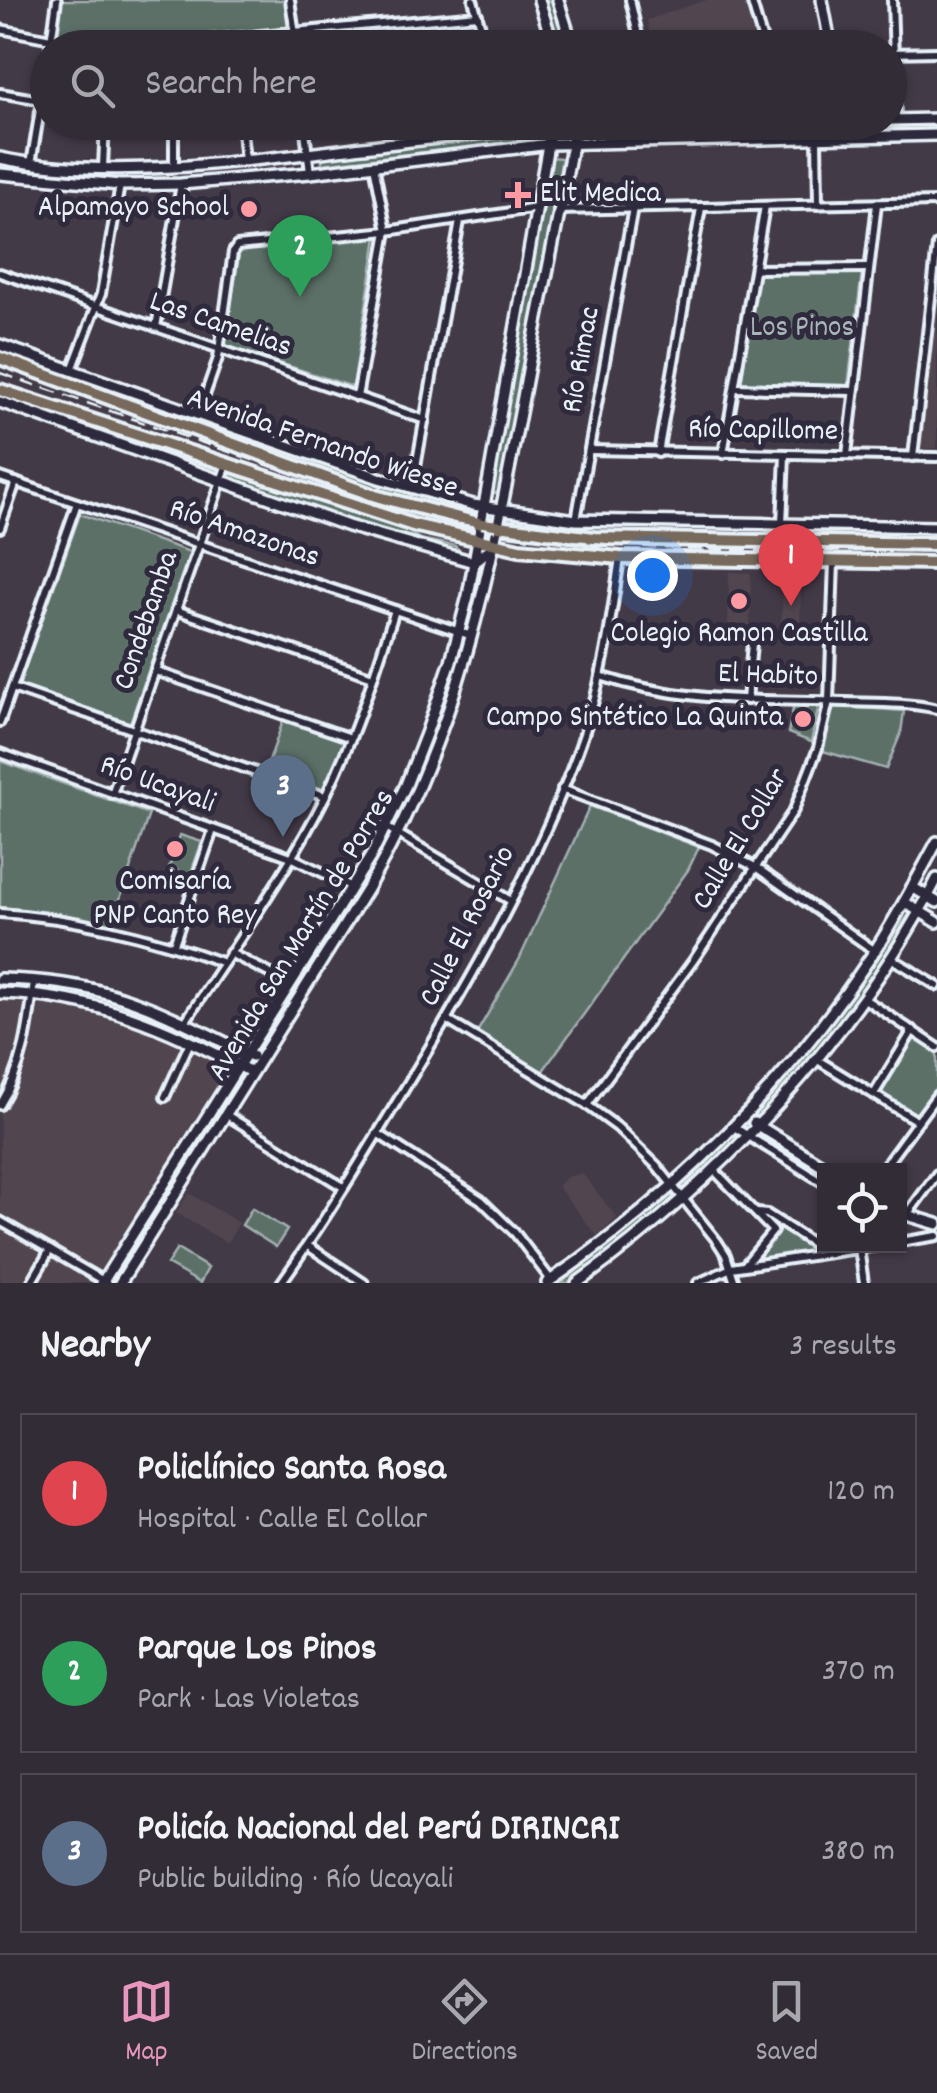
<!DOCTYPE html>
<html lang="en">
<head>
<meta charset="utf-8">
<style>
  :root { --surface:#322c36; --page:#3d3842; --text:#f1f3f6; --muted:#a8a7ad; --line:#4d4851; --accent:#e797bd }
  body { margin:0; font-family:Dekko,sans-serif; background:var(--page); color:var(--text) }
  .controls { position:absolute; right:30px; bottom:30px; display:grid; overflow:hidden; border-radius:0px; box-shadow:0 2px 8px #0004 }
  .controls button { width:90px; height:90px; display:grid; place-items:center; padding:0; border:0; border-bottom:2px solid var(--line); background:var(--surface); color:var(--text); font:50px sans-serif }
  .you { position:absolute; left:652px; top:575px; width:35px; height:35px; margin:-25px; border:8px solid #fff; border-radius:50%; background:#1a73e8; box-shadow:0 0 0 15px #1a73e833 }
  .badge { display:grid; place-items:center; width:65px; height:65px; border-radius:50%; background:var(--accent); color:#fff; font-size:32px; font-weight:700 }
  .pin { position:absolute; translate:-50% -82px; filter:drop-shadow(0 2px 5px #0008) }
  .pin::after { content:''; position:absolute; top:52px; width:35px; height:30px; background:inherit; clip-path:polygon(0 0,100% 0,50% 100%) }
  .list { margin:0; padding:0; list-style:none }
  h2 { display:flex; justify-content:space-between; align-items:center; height:130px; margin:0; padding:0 40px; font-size:42px }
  h2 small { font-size:32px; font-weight:400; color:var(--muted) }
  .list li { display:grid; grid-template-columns:65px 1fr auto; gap:30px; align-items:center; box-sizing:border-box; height:160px; margin:0 20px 20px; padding:0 20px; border:2px solid var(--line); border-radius:0px }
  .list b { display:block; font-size:38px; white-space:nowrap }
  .list p { margin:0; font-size:32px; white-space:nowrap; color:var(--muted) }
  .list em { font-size:32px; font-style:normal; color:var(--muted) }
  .icon { flex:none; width:55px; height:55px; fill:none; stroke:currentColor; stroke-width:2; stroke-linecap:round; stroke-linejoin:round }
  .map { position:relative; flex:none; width:937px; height:1283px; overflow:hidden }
  .search { position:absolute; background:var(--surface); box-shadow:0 2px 8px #0004; left:30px; right:30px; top:30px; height:110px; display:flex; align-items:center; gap:25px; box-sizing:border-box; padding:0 35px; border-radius:55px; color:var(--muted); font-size:38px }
  .sheet { height:670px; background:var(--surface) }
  nav { display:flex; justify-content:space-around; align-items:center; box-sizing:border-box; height:140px; border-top:2px solid var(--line); background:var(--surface); font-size:28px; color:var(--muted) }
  nav a { display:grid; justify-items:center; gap:5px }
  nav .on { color:var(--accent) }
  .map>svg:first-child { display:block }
  .built { fill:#51454f }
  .green { fill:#5c6f67; stroke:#a2b0b0; stroke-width:2.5 }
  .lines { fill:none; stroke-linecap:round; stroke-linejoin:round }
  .street-casing { stroke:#e8f1f8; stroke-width:14 }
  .secondary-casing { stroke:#e8f1f8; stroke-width:16 }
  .primary-casing { stroke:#e8f1f8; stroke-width:18 }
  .street { stroke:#2f2a3d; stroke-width:6 }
  .secondary { stroke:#2f2a3d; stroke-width:9 }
  .primary { stroke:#77695c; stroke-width:10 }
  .rail { stroke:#e8f1f8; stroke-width:2.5; stroke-dasharray:15 8; stroke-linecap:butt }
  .poi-dot { fill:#ff9aa2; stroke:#2f2a3d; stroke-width:4 }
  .labels { text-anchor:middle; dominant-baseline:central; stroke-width:10; stroke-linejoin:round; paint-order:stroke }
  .poi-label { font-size:30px; fill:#e8f1f8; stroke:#2f2a3d; text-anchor:end }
  .street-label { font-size:30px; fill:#e8f1f8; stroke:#2f2a3d }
  .park-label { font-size:30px; fill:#a9b6b7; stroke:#2f2a3d }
</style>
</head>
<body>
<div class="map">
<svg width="937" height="1283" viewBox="0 0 937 1283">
  <rect width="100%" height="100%" fill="#433a48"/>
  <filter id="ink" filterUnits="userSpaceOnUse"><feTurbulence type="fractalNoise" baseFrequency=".01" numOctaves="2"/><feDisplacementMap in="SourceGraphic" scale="20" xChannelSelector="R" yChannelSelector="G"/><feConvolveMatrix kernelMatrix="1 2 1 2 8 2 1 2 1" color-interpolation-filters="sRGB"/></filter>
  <g filter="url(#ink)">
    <g class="built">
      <polygon points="706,0 744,0 756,47 653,47 647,20"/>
      <polygon points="937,294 937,448 917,448"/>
      <polygon points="729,572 751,573 750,630 728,629"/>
      <polygon points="783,586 801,587 800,627 781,626"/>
      <polygon points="0,986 56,989 102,999 167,1021 249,1065 111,1283 0,1283"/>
      <polygon points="582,1173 617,1218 597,1236 557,1186 567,1177"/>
      <polygon points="189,1193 239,1223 227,1243 176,1213"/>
    </g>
    <g class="green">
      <polygon points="61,0 288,0 292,30 174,37 55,36"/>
      <polygon points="541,0 552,0 568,47 556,47"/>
      <polygon points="937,124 937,132 588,139 587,131"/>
      <polygon points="538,130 537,139 322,164 322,156"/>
      <polygon points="551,157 562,158 501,493 490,493"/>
      <polygon points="377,237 353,387 224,345 240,250"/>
      <polygon points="862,272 848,386 741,384 758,274"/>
      <polygon points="0,395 218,466 216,477 0,402"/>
      <polygon points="132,398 384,487 476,510 475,518 402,500 130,402"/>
      <polygon points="231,472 405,530 420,539 455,546 463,554 380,533 228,481"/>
      <polygon points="80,514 190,552 130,723 19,685"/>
      <polygon points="460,640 467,642 449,705 399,827 392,823"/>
      <polygon points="794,704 819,705 811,742 788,733"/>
      <polygon points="833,706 904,711 901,733 886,769 823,751"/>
      <polygon points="284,718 345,741 323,790 266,770"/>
      <polygon points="0,761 149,814 111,925 0,910"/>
      <polygon points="590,806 699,847 688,870 542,1072 476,1034 519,960"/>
      <polygon points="180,835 202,842 190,875 169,868"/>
      <polygon points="385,836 391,840 258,1053 255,1047"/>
      <path d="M909,914l2,2c-45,74 -97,141 -154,206l-6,-3 77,-91z"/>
      <path d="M47,983c71,13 123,34 186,68l1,5 -5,2c-60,-32 -117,-56 -183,-68z"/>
      <polygon points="915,1035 937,1049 937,1089 917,1117 879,1093"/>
      <polygon points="237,1076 243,1079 174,1189 169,1186"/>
      <polygon points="734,1134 740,1138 684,1192 681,1190"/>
      <polygon points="164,1195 167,1200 132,1252 129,1248"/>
      <polygon points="671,1195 675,1200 567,1283 561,1283"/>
      <polygon points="252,1208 287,1230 276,1247 242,1225"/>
      <polygon points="767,1218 770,1218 823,1251 751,1259 774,1236 775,1227"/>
      <polygon points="177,1249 208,1268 200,1283 167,1264"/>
    </g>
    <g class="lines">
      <g class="street-casing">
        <g id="street">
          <polyline points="290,0 297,48"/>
          <polyline points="473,0 487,48"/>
          <polyline points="630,0 641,48"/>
          <polyline points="751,0 765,48"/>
          <polyline points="892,0 896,120"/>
          <polyline points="0,29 51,39 174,43 478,15"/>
          <polyline points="50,48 57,0"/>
          <polyline points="890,53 937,52"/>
          <polyline points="0,93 41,100"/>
          <polyline points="174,122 174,166"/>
          <polyline points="241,122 245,161"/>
          <polyline points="304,122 310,173"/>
          <polyline points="817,138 818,205"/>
          <polyline points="31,164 48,62"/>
          <polyline points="103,167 105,122"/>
          <polyline points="558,210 937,202"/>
          <polyline points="755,269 868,268"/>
          <polyline points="0,273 425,420"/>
          <polyline points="156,327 181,184"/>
          <polyline points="72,370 101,294 120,185"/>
          <polyline points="736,388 852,391"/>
          <polyline points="357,397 387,231 374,165"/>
          <polyline points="198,415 218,358 233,252 237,246 387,231 537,208"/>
          <polyline points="589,450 937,457"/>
          <polyline points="658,453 701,208"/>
          <polyline points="723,454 765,206"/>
          <polyline points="847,455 877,204"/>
          <polyline points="913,457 937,245"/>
          <polyline points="0,477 472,636"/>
          <polyline points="412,489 460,221"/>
          <polyline points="576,520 633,208"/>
          <polyline points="782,524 785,455"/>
          <polyline points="0,528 16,482"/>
          <polyline points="176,610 373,677"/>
          <polyline points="155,671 351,738"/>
          <path d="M600,676c81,27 161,23 245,26 30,1 62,0 92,7"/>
          <polyline points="12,688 325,796"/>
          <polyline points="747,700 753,632"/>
          <polyline points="0,722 77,503"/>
          <polyline points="0,753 291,857 352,887"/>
          <polyline points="562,789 712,845 757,868 875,951"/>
          <polyline points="112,794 227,464"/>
          <polyline points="386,827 511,901"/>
          <path d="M0,913c78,5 150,23 224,50"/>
          <polyline points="174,944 213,830"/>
          <polyline points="230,953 290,984"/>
          <polyline points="891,958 937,986"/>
          <polyline points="863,998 937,1047"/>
          <polyline points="447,1020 587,1105 617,1127 657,1166 717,1241 726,1255 735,1283"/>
          <path d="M185,1022c48,-74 101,-147 141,-227 29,-59 49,-122 69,-185"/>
          <polyline points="816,1059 917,1121"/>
          <polyline points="874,1094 913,1030"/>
          <polyline points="165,1097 190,1042"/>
          <path d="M0,1105c24,-38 29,-80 34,-124"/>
          <polyline points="587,1105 693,961 794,810 818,748 829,701 834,562"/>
          <polyline points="225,1114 343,1187"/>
          <polyline points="734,1127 824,1183"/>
          <polyline points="377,1133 481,1200 515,1233 551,1280"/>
          <polyline points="713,1169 773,1231 745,1265"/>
          <polyline points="882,1170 937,1095"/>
          <polyline points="757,1213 767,1214 828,1253"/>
          <polyline points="906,1216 937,1174"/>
          <polyline points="0,1221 107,1283"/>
          <polyline points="900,1242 937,1236"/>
          <polyline points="308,1246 364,1283"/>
          <polyline points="859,1248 864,1283"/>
          <polyline points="31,1283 50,1250"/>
          <path d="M281,1283c41,-58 78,-119 115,-180 71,-116 142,-237 187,-366 20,-57 28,-118 37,-179"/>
          <polyline points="698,1283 731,1268 877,1246"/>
        </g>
      </g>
      <g class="secondary-casing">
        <g id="secondary">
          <polyline points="539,0 554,48"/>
          <polyline points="558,0 573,48"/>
          <polyline points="822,0 831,48"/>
          <polyline points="890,120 937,119"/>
          <path d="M0,158c112,24 257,2 371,-12 60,-8 121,-13 181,-21l33,2 206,-5"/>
          <polyline points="0,174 120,185 181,184 310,173 550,144 937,135"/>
          <polyline points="0,345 379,478 473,505 576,520 937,527"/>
          <polyline points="0,402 348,526 474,562 495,545"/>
          <polyline points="912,887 937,902"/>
          <polyline points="904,902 937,922"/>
          <path d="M0,979c107,1 159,31 252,77"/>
          <path d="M0,993c96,3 168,35 251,79"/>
          <polyline points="754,1123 830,1170"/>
          <polyline points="900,1213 937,1224"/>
          <polyline points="102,1283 371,856 406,785 426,734 451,661 468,596 552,122"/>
          <path d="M120,1283l247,-394c97,-165 125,-328 160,-513 15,-84 35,-169 49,-254"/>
          <path d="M547,1283c129,-88 239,-198 325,-328 24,-36 44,-75 65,-113"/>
          <path d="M577,1283c143,-102 279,-248 360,-404"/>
        </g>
      </g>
      <g class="primary-casing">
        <g id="primary">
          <polyline points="0,358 375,496 482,524 594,538 937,544"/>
          <polyline points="0,390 413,525 519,549 620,558 937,563"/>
        </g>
      </g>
      <use href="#street" class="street"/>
      <use href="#secondary" class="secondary"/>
      <use href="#primary" class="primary"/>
      <path class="rail" d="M0,373l383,132c181,53 368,45 554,46"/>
    </g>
  </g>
  <g class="poi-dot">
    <path d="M513 180h10v10h10v10h-10v10h-10v-10h-10v-10h10z"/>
    <circle cx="249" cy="209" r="10"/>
    <circle cx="739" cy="601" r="10"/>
    <circle cx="803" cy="719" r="10"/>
    <circle cx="175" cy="849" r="10"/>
  </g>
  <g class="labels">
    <g class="poi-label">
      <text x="540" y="195" text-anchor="start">Elit Medica</text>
      <text x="229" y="209">Alpamayo School</text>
      <text x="739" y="635" text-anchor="middle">Colegio Ramon Castilla</text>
      <text x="783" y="719">Campo Sintético La Quinta</text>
      <text x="175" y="883" text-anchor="middle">Comisaría<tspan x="175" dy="34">PNP Canto Rey</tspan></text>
    </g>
    <g class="street-label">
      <text transform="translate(220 326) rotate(19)">Las Camelias</text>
      <text transform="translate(583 360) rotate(-80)">Río Rimac</text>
      <text transform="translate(763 432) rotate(1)">Río Capillome</text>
      <text transform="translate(322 445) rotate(19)">Avenida Fernando Wiesse</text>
      <text transform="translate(244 535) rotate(19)">Río Amazonas</text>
      <text transform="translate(148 621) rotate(-71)">Condebamba</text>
      <text transform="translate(768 677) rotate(2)">El Habito</text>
      <text transform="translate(157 786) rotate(20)">Río Ucayali</text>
      <text transform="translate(742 840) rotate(-59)">Calle El Collar</text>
      <text transform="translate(469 927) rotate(-63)">Calle El Rosario</text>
      <text transform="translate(303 936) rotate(-59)">Avenida San Martín de Porres</text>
    </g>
    <g class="park-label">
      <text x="802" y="329">Los Pinos</text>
    </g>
  </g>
</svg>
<div class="controls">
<button><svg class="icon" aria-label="locate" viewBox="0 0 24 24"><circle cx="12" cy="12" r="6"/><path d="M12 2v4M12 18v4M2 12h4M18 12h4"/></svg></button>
</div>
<div class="you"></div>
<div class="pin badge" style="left:791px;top:606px;background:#e0444e">1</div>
<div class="pin badge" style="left:300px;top:297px;background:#2e9e5b">2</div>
<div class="pin badge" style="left:283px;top:837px;background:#5c6f8a">3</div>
<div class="search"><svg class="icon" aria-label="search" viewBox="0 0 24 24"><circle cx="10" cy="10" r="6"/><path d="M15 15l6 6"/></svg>Search here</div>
</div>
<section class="sheet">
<h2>Nearby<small>3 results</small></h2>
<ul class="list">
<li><span class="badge" style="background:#e0444e">1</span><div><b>Policlínico Santa Rosa</b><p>Hospital · Calle El Collar</p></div><em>120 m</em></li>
<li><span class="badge" style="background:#2e9e5b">2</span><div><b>Parque Los Pinos</b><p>Park · Las Violetas</p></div><em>370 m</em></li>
<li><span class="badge" style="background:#5c6f8a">3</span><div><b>Policía Nacional del Perú DIRINCRI</b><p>Public building · Río Ucayali</p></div><em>380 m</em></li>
</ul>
</section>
<nav>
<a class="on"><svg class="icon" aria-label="map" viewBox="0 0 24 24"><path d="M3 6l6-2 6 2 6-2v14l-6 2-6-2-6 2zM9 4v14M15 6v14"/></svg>Map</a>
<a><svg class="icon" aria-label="directions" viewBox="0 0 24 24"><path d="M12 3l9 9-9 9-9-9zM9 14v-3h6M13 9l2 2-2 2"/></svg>Directions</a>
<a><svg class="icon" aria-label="saved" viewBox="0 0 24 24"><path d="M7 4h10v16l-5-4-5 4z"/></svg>Saved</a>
</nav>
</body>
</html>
